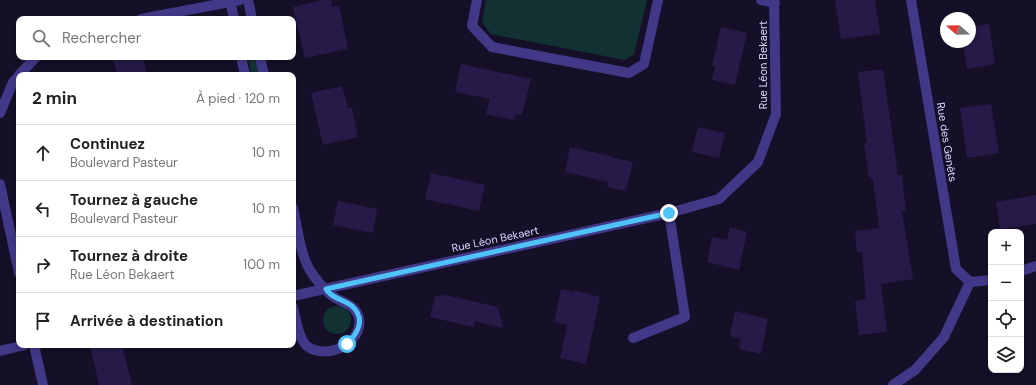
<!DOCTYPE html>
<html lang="fr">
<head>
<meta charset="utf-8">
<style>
  :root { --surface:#fff; --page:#f2f2f2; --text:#222; --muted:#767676; --line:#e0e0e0 }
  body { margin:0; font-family:"DM Sans",sans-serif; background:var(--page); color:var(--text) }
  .controls { position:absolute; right:12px; bottom:12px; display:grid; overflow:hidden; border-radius:8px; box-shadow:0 2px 6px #0003 }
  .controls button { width:36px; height:36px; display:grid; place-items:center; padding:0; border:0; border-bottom:1px solid var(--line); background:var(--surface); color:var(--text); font:20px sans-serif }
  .compass { position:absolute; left:940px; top:12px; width:36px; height:36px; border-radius:50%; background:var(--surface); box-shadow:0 2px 6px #0003; rotate:290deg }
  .stop { position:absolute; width:12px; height:12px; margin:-9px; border:3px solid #4fc3f7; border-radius:50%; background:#fff }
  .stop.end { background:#4fc3f7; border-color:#fff; box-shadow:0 1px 4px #0008 }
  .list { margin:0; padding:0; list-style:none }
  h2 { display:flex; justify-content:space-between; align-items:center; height:52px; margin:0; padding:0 16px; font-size:17px }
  h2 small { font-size:13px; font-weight:400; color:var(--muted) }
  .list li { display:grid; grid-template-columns:26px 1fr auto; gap:12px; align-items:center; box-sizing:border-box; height:56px; padding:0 16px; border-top:1px solid var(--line) }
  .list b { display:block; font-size:15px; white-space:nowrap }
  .list p { margin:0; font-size:13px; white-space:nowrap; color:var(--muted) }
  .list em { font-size:13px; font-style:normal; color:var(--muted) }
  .icon { flex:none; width:22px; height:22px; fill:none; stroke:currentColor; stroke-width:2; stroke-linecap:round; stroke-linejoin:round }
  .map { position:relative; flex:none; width:1036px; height:385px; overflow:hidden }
  .search { position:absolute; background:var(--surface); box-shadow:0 2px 6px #0003; left:16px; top:16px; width:280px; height:44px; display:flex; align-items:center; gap:10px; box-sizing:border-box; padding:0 14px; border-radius:8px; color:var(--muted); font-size:15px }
  .panel { position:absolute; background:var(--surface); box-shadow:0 2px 6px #0003; left:16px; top:72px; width:280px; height:276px; border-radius:8px }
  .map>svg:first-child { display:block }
  .green { fill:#113132 }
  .building { fill:#271a49 }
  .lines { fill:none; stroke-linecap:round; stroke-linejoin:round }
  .minor { stroke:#413888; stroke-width:10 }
  .route { stroke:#4fc3f7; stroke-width:5 }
  .labels { text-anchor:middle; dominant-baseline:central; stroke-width:3.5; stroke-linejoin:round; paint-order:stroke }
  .street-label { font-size:11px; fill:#ddd5ff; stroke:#150f28 }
</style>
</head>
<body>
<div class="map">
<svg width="1036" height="385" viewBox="0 0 1036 385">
  <rect width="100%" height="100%" fill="#150f28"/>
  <g class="green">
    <polygon points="486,0 647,0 634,54 625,60 491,34 482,22"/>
    <polygon points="248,57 255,57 259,75 251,75"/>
    <circle cx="337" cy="320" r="14"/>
  </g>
  <g class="building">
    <polygon points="323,0 331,0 332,7 339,5 348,49 305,58 293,7"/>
    <polygon points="835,0 875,0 880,34 841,39"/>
    <polygon points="989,24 995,64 967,69 963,42 970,42 970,27"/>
    <polygon points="721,27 747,33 735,85 712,80 715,66 712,66"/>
    <polygon points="113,57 143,57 147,75 117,75"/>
    <polygon points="461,64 531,79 522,115 516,114 514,120 486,114 490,99 455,92"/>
    <polygon points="883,69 898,175 902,175 906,211 902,211 913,279 881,284 887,332 859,335 855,301 866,299 862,252 857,253 855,231 879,228 873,179 869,179 864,143 867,143 858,72"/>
    <polygon points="342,86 348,108 352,108 358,137 323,145 311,93"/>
    <polygon points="991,104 999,153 967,158 960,108"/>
    <polygon points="698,127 725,133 719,158 692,152"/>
    <polygon points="570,147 614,157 614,158 633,162 626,191 607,187 608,182 565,172"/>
    <polygon points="431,173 485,185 479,211 425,199"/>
    <polygon points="1036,195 1036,224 1000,229 996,202"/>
    <polygon points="338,201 377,209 373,233 333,225"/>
    <polygon points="730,227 747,232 739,270 707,262 712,237 727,240"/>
    <polygon points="561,289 574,292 574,290 600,297 586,364 560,358 567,325 554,322"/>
    <polygon points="441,294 498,307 503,328 475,321 473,327 430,317 435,296 440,297"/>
    <polygon points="735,311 768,319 761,354 739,349 741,339 730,336"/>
    <polygon points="90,345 122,345 132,385 99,385"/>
  </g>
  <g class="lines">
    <g class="minor">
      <polyline points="230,0 234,19"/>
      <polyline points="248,0 252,19"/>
      <polyline points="477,0 472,26 492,47 629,73 644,64 658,0"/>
      <polyline points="761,0 775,3"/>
      <polyline points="911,0 956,269 970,282 991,280"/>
      <polyline points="141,19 240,0"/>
      <polyline points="241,57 245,75"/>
      <polyline points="260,57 264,75"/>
      <polyline points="19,75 36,57"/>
      <polyline points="0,113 13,82 19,76"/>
      <polyline points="0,184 19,273"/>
      <path d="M293,208c5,22 7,49 20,67 6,8 13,17 21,22 9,6 22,8 25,21 5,25 -33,43 -52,28 -9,-7 -11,-28 -14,-39"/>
      <polyline points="1021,271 1036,266"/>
      <polyline points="293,296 669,213 719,199 758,162 776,114 774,0"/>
      <polyline points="633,338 685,317 669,213"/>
      <polyline points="34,345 43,385"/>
      <polyline points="0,351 25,345"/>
      <polyline points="893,385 915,370 944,337 970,282"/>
    </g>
  </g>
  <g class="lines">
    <path class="route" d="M347,344c11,-11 19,-25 5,-38 -5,-4 -12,-6 -17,-9 -4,-2 -7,-5 -9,-8l343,-76"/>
  </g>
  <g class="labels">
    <g class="street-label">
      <text transform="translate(763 65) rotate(-90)">Rue Léon Bekaert</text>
      <text transform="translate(947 142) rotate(81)">Rue des Genêts</text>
      <text transform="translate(495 239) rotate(-12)">Rue Léon Bekaert</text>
    </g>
  </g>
</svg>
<div class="controls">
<button>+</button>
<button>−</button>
<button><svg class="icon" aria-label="locate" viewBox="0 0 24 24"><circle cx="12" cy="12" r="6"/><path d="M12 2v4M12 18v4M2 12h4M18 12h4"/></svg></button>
<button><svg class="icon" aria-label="layers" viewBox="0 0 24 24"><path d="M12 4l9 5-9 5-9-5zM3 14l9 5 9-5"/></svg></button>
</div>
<svg class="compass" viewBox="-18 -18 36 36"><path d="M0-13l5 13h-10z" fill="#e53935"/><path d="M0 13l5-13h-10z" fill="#767676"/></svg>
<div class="stop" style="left:347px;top:344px"></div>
<div class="stop end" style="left:669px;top:213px"></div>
<div class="search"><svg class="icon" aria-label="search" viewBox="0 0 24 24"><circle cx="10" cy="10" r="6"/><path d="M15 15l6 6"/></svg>Rechercher</div>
<section class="panel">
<h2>2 min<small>À pied · 120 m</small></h2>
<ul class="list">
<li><svg class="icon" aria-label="ahead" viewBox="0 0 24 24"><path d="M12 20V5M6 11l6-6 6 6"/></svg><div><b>Continuez</b><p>Boulevard Pasteur</p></div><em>10 m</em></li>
<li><svg class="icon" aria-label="left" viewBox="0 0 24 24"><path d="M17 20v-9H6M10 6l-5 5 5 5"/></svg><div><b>Tournez à gauche</b><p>Boulevard Pasteur</p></div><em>10 m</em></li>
<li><svg class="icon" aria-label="right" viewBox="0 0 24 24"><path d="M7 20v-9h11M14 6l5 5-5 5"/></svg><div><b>Tournez à droite</b><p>Rue Léon Bekaert</p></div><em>100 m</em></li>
<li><svg class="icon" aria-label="arrive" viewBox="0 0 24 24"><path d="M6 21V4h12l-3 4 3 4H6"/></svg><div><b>Arrivée à destination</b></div></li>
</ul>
</section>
</div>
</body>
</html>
